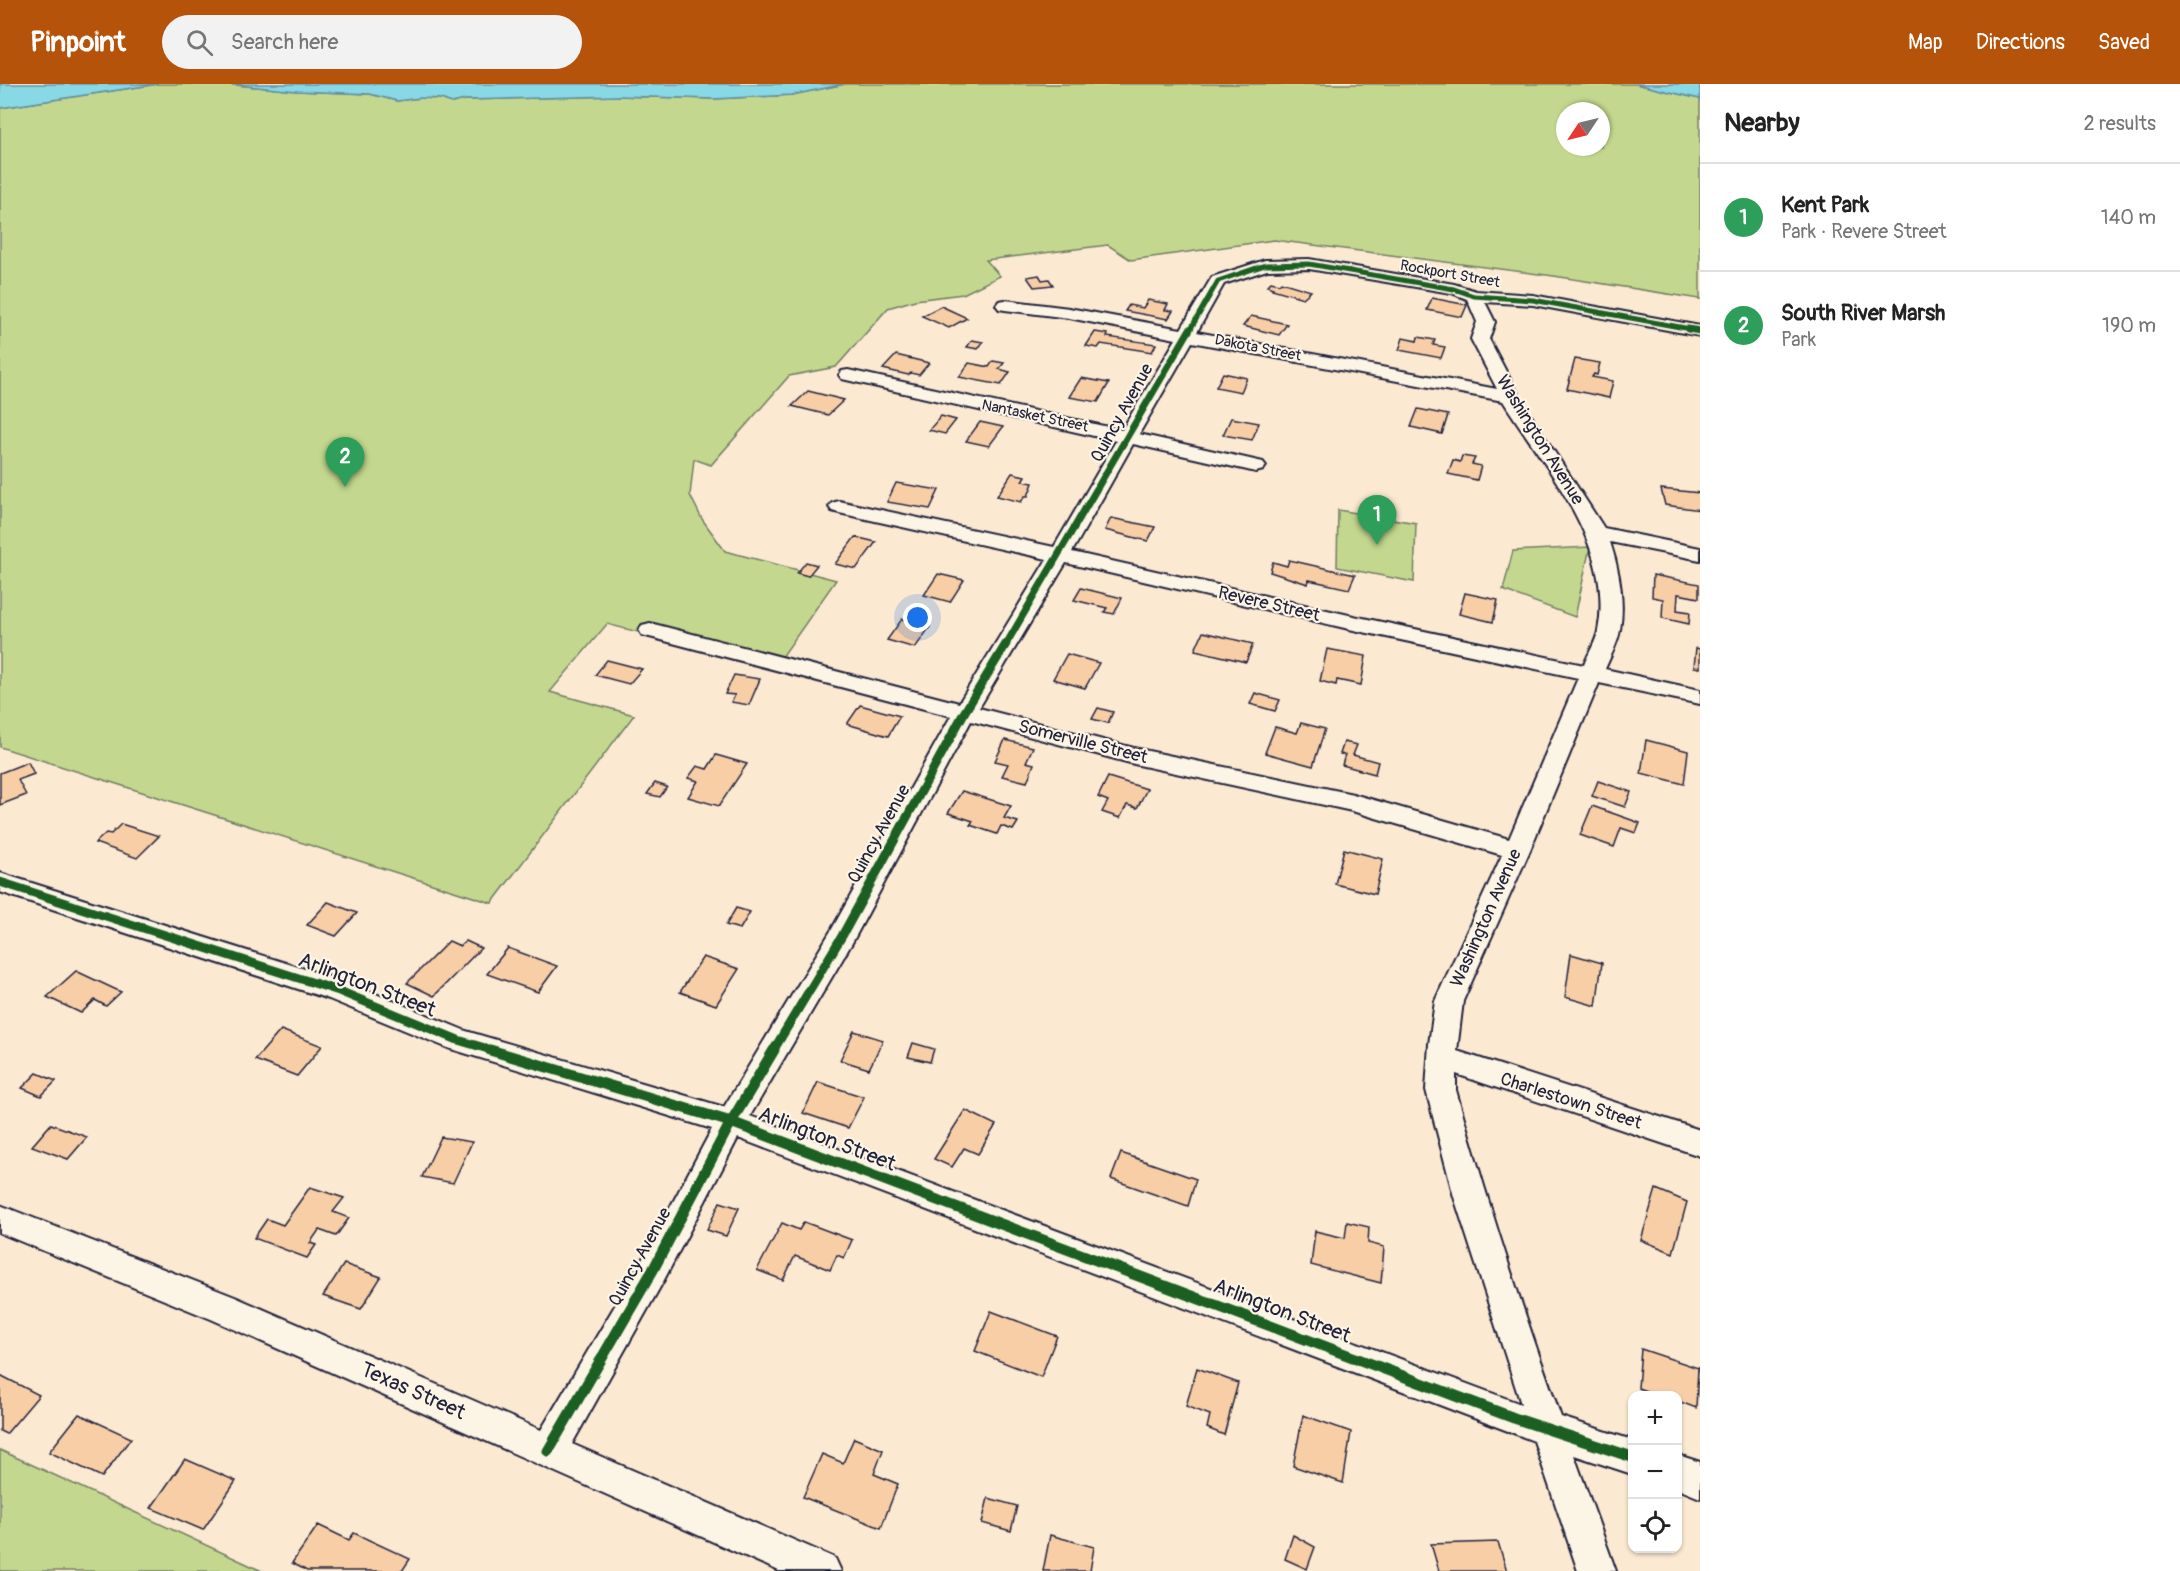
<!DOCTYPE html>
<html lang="en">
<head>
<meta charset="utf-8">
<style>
  :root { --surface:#fff; --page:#f2f2f2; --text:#222; --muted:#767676; --line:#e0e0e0; --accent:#b45309 }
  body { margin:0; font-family:Pangolin,sans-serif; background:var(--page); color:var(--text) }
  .controls { position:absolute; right:18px; bottom:18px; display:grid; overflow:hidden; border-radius:12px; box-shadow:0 2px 4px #0004 }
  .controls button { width:54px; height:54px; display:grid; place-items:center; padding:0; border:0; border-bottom:2px solid var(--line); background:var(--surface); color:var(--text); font:30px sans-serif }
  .compass { position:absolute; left:1556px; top:18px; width:54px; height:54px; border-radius:50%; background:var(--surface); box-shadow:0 2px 4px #0004; rotate:235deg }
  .you { position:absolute; left:918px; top:534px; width:21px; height:21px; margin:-15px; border:4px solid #fff; border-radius:50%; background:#1a73e8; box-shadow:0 0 0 9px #1a73e833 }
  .badge { display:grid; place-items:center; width:39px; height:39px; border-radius:50%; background:var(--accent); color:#fff; font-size:20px; font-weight:700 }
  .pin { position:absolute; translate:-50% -50px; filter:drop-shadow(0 2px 3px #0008) }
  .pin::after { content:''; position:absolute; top:32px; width:21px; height:18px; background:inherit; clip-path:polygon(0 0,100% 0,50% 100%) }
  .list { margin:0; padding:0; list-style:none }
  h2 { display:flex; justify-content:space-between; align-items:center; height:78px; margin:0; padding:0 24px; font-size:26px }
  h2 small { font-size:20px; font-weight:400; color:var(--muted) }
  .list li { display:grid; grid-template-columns:39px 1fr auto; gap:18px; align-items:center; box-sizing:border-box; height:108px; padding:0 24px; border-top:2px solid var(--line) }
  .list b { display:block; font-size:22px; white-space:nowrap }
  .list p { margin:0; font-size:20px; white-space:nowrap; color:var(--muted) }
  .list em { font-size:20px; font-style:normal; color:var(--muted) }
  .icon { flex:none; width:33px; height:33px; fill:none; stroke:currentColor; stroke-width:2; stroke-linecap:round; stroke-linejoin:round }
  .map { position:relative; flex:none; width:1700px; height:1487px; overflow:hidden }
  header { display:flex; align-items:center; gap:36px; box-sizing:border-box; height:84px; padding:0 30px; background:var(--accent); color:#fff }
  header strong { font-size:28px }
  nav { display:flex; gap:33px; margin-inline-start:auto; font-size:21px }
  .search { width:420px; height:54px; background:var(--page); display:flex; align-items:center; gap:15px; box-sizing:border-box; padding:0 21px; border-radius:33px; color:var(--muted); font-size:22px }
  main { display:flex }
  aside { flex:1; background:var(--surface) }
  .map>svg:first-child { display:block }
  .green { fill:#c3d88e; stroke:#727d64; stroke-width:1.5; fill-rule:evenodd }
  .water { fill:#89d8e5; stroke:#608fa1; stroke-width:1.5 }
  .building { fill:#f8cea7; stroke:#22223b; stroke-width:1.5 }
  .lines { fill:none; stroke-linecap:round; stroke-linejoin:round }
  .minor-casing { stroke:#22223b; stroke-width:4 }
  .minor { fill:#fcf5e5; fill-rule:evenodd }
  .cycleway-far3-casing { stroke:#fcf5e5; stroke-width:8 }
  .cycleway-far2-casing { stroke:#fcf5e5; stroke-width:10 }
  .cycleway-far1-casing { stroke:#fcf5e5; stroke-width:13 }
  .cycleway-casing { stroke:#fcf5e5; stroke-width:15 }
  .cycleway-far3 { stroke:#1b5e20; stroke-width:5 }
  .cycleway-far2 { stroke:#1b5e20; stroke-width:7 }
  .cycleway-far1 { stroke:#1b5e20; stroke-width:9 }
  .cycleway { stroke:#1b5e20; stroke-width:11 }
  .labels { text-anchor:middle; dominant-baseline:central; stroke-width:4.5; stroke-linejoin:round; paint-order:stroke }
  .far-street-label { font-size:15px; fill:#22223b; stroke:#fcf5e5 }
  .street-label { font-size:18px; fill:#22223b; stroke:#fcf5e5 }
  .near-street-label { font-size:21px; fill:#22223b; stroke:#fcf5e5 }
</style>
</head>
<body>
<header>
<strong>Pinpoint</strong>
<div class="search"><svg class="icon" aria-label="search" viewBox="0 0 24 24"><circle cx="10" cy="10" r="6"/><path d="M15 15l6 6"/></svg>Search here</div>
<nav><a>Map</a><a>Directions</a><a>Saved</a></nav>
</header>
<main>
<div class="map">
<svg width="1700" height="1487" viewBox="0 0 1700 1487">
  <rect width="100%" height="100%" fill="#fbe9d2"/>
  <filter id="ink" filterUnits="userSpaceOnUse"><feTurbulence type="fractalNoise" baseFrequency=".0167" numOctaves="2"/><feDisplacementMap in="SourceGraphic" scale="12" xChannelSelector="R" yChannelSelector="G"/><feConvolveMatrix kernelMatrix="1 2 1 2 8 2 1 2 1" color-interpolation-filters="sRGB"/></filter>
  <g filter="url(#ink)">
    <g class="green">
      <path d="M158,0h68l71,7 73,3 27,7 23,-3 21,1 11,4 13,-3 153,-4 96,3 78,-4 53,-11h791l64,15v200l-146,-23 -280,-36 -143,20 -23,-15 -122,15 14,16 -37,18 -48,6 -27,8 -52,59 -47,9 -78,89 -17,-6 -4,36 12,24 23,32 111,29 -61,87 -168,-43 -57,68 84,23 -142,188 -492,-156v-639zM1565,27h36v36h-36z"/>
      <polygon points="1338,426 1416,439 1414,498 1337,483"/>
      <polygon points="1590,463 1575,533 1503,506 1513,467"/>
      <polygon points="0,1366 262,1487 0,1487"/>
    </g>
    <g class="water">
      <polygon points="0,0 158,0 0,24"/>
      <polygon points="226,0 845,0 792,11 714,15 618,12 465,16 452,19 441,15 420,14 397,17 370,10 297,7"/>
      <polygon points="1636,0 1700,0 1700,15"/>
    </g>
    <g class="building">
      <polygon points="1039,191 1042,196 1049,195 1053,201 1034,203 1027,193"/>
      <polygon points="1271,198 1279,200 1281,198 1311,207 1303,214 1272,205 1273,204 1267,202"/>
      <polygon points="1432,214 1467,221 1462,233 1427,226"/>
      <polygon points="1148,216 1168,220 1165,226 1173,227 1168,235 1125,227 1129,221 1143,224"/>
      <polygon points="941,222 967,234 949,244 922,232"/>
      <polygon points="1251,232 1287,240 1279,251 1243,242"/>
      <polygon points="1095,248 1108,250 1107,253 1156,260 1152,268 1101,260 1098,264 1086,262"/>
      <polygon points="1418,253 1435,256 1433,261 1445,263 1441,274 1399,266 1403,254 1417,257"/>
      <polygon points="972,256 983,258 978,265 967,263"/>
      <polygon points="896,271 929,279 919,291 911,289 908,291 883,285"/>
      <polygon points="1575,275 1600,279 1597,291 1594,290 1592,293 1613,297 1609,314 1567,305"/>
      <polygon points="993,277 1004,279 999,285 1010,288 1001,301 959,293 969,279 989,283"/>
      <polygon points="1223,289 1247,294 1241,308 1216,303"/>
      <polygon points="1081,294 1109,299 1098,318 1069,313"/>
      <polygon points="808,307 844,316 828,331 792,322"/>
      <polygon points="1418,325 1448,331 1442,350 1411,343"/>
      <polygon points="941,332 956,336 945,350 929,346"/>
      <polygon points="1231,334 1259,339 1252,356 1223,351"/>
      <polygon points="980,338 1003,343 989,362 966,357"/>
      <polygon points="1462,372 1475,374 1472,380 1481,382 1477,396 1448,390 1453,376 1460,378"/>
      <polygon points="1012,389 1025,392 1022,397 1033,399 1028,412 1025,412 1021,418 997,412"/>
      <polygon points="896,399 939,406 930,425 887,418"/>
      <polygon points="1661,405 1700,409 1700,426 1665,421"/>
      <polygon points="1111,434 1155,443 1148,457 1105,446"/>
      <polygon points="855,453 876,458 856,485 835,480"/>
      <polygon points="1289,476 1355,491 1349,505 1309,496 1308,500 1270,488 1273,478 1287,482"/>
      <polygon points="806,478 817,481 808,492 797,489"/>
      <polygon points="938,490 964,496 950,518 924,511"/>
      <polygon points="1653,491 1699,500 1699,514 1678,510 1677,526 1690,528 1689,540 1662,534 1663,515 1652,513"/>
      <polygon points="1081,504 1122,514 1114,530 1104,528 1107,524 1074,516"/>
      <polygon points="1465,509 1498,516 1493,538 1459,530"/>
      <polygon points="902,535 930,543 915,564 887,556"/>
      <polygon points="1203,548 1253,560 1246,578 1195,566"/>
      <polygon points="1696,564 1700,565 1700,584 1694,583"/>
      <polygon points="1327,565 1366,572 1361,601 1337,596 1336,601 1320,597"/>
      <polygon points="1067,570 1099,579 1085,604 1053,595"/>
      <polygon points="607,576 642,585 629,600 595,591"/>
      <polygon points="734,591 760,595 749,621 731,618 735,611 725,610"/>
      <polygon points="1255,609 1280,616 1275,627 1250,620"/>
      <polygon points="860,621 900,632 888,652 847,640"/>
      <polygon points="1098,624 1113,628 1108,639 1092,635"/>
      <polygon points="1301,639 1325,645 1313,682 1265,669 1275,643 1297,649"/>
      <polygon points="1005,656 1033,663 1026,678 1034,680 1027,698 1002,692 1008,680 995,677"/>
      <polygon points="1646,656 1688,667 1684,700 1641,689"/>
      <polygon points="1344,658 1357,661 1353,671 1378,678 1375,690 1342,681 1345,671 1340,670"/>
      <polygon points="716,671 747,680 719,722 688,713 698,697 688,694 697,682 707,685"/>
      <polygon points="28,678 34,690 18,696 26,711 0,721 0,689"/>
      <polygon points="1108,693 1147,705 1137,724 1127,721 1120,734 1102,728 1108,717 1098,713"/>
      <polygon points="1598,697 1631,708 1625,723 1592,712"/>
      <polygon points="655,699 667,703 660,713 647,710"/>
      <polygon points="962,707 1011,722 1004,734 1018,738 1013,746 1001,742 997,750 970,741 973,737 948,729"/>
      <polygon points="1592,722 1640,739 1636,749 1621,744 1614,763 1580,751"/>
      <polygon points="121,740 159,752 137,774 95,759 106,749 111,750"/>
      <polygon points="1344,765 1383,775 1375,810 1335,800"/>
      <polygon points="328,818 357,829 336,852 307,841"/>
      <polygon points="736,824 750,828 740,845 726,841"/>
      <polygon points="449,857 460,862 466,857 481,864 434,912 407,899"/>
      <polygon points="508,864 557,882 538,908 487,890"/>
      <polygon points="1571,870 1602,879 1596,922 1565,913"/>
      <polygon points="703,873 739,885 716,921 680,908"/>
      <polygon points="76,887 121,908 106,922 95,916 81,929 47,913"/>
      <polygon points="281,946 322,962 297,992 255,976"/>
      <polygon points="854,947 883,956 869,985 840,976"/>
      <polygon points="913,959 934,965 930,978 908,973"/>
      <polygon points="37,989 56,997 41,1012 22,1004"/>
      <polygon points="818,998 864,1013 848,1044 803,1029"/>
      <polygon points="965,1026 996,1041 978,1070 964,1064 952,1083 934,1075"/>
      <polygon points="51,1040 87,1053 68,1075 32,1062"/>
      <polygon points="441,1053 472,1058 453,1099 422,1093"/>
      <polygon points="1121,1069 1196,1095 1188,1122 1111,1095"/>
      <polygon points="310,1103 344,1114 333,1128 349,1134 336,1152 319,1146 310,1159 316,1161 307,1174 254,1154 267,1135 283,1141"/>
      <polygon points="1656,1105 1687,1118 1673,1169 1641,1156"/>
      <polygon points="720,1118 739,1124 726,1152 707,1146"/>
      <polygon points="804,1138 852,1156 844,1174 837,1171 830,1186 795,1172 783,1196 757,1186 782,1139 799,1146"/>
      <polygon points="1347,1138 1369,1143 1368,1159 1384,1163 1381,1199 1311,1181 1315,1147 1345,1154"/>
      <polygon points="344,1180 381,1193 361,1225 323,1212"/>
      <polygon points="991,1227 1057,1252 1041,1293 975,1267"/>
      <polygon points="1641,1265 1698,1284 1696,1324 1678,1317 1678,1312 1660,1312 1638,1304"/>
      <polygon points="1197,1284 1238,1299 1224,1351 1207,1344 1210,1331 1186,1322"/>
      <polygon points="0,1291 39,1311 6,1350 0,1347"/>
      <polygon points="79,1330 131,1354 102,1393 49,1368"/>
      <polygon points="1303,1331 1351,1348 1343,1399 1293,1382"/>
      <polygon points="854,1354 883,1366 874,1390 898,1400 881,1444 803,1413 822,1370 843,1379"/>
      <polygon points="185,1375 236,1397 203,1446 151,1424"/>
      <polygon points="988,1414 1017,1422 1011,1447 982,1439"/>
      <polygon points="318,1441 349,1456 354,1449 410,1475 402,1487 307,1487 292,1479"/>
      <polygon points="1050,1451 1094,1463 1090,1487 1043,1487"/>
      <polygon points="1293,1451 1315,1463 1307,1485 1285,1475"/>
      <polygon points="1498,1458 1507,1487 1439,1487 1431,1460"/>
    </g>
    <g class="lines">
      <g class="minor-casing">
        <g id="minor">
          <path d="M1309,175l145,25 22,7 57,4 167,31v10l-167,-31 -48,-3 10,20 -6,17 33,63 82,126 96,20v12l-90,-18c9,27 15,59 10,88 -2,13 -10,27 -15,39l95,21v14l-101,-21 -69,167 -67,151 -6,50 243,79v26l-244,-82v16c31,111 66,219 105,327l71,23v34l-58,-19 42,116h-38l-44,-130 -796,-303 -74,142 -92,164 263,114 6,13h-62l-568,-252 -211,-86v-28l235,92 306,133 101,-170 70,-131 -264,-81 -119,-49 -329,-107v-19l349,110 117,48 258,76 108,-178 119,-213 -309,-81 -3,-5 3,-5 8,-2 309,80 88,-144 -208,-46 -7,-2 -3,-4 3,-4 7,-2 215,46 62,-106 -274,-62 -3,-4 3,-4 6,-1 274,60 54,-91 -107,-21 -64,-8 -6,-1 -3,-4 3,-4 6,-1 64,8 112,21 31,-52 53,-17zM1309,185l142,24 16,6 10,23 -6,17 26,50 -300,-57 27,-48 43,-14zM1192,258l311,59c42,67 112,145 95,230 -2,11 -10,23 -14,34l-235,-50 -277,-63 61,-108 123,28 7,-2 3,-4 -3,-4 -124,-28zM1066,479l283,66 229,49 -69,161 -156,-45 -219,-46 -155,-40zM971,637l163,43 218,47 150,44 -67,146 -6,43 -3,46 28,107 67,207 -771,-288 102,-173z"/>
          <polygon points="1678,1371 1700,1378 1700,1414 1678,1405"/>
        </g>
      </g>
      <use href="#minor" class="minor"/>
      <g class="cycleway-far3-casing">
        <polyline id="cycleway-far3" points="1190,246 1218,197 1265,181 1309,180 1454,205 1474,212 1533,216 1696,246"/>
      </g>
      <g class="cycleway-far2-casing">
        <g id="cycleway-far2">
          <polyline points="1688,245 1700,247"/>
          <polyline points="1005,562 1190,245"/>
        </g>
      </g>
      <g class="cycleway-far1-casing">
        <g id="cycleway-far1">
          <polyline points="0,798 339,907 458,956 495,967"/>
          <polyline points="773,967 842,852 964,629 1006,560"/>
        </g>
      </g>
      <g class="cycleway-casing">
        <g id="cycleway">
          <polyline points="490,966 731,1038 1514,1334 1632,1373"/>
          <polyline points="548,1367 653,1186 731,1038 774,966"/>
        </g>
      </g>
      <use href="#cycleway-far3" class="cycleway-far3"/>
      <use href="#cycleway-far2" class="cycleway-far2"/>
      <use href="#cycleway-far1" class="cycleway-far1"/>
      <use href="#cycleway" class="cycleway"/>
    </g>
  </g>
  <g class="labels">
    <g class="far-street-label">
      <text transform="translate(1450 190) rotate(10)">Rockport Street</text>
      <text transform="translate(1258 264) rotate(11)">Dakota Street</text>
      <text transform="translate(1035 332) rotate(12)">Nantasket Street</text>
    </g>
    <g class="street-label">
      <text transform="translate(1122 329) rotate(-61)">Quincy Avenue</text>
      <text transform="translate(1540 356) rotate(58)">Washington Avenue</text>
      <text transform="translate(1269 520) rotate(13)">Revere Street</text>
      <text transform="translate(1083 658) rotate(14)">Somerville Street</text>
      <text transform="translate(879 750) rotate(-61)">Quincy Avenue</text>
      <text transform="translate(1486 834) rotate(-66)">Washington Avenue</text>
      <text transform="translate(1571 1017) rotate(18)">Charlestown Street</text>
      <text transform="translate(640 1173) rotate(-61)">Quincy Avenue</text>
    </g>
    <g class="near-street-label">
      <text transform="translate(367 901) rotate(21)">Arlington Street</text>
      <text transform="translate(827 1055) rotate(21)">Arlington Street</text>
      <text transform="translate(1282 1227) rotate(21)">Arlington Street</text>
      <text transform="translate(413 1307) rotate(24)">Texas Street</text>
    </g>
  </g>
</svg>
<div class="controls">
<button>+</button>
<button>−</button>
<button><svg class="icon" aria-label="locate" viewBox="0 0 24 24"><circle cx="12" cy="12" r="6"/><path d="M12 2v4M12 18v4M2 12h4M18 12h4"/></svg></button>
</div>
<svg class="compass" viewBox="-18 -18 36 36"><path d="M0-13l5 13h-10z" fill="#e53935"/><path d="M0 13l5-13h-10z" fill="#767676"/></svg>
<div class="you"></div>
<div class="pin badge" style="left:1377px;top:461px;background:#2e9e5b">1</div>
<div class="pin badge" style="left:345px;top:403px;background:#2e9e5b">2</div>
</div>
<aside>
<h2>Nearby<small>2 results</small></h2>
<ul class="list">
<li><span class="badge" style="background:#2e9e5b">1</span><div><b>Kent Park</b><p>Park · Revere Street</p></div><em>140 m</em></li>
<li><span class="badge" style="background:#2e9e5b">2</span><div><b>South River Marsh</b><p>Park</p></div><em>190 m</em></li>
</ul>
</aside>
</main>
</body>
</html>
